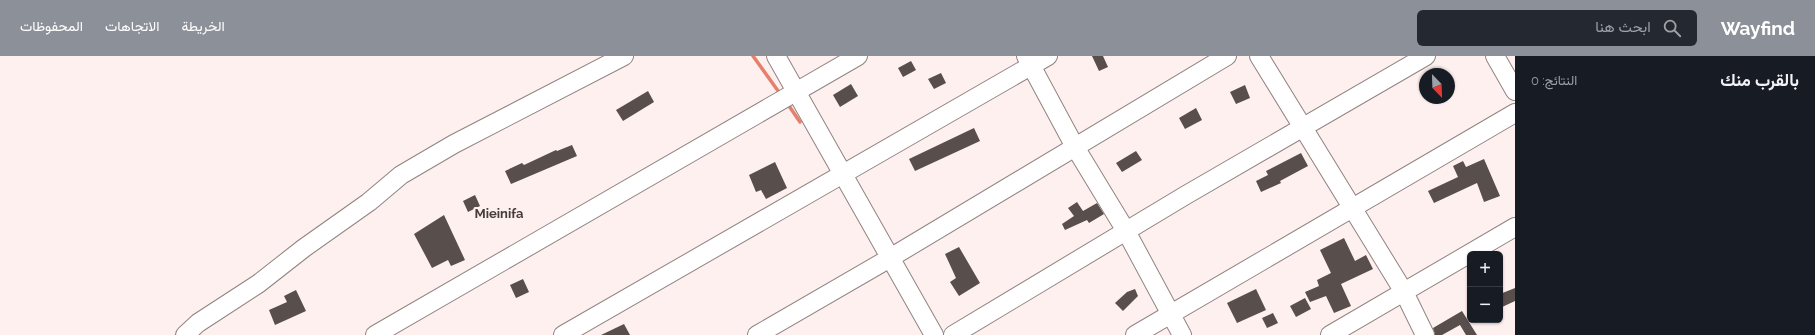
<!DOCTYPE html>
<html lang="ar">
<head>
<meta charset="utf-8">
<style>
  :root { --surface:#171b24; --page:#242831; --text:#f1f3f6; --muted:#9ea1a6; --line:#363941; --accent:#8c9099 }
  body { margin:0; font-family:Raleway,Vazirmatn,sans-serif; background:var(--page); color:var(--text); direction:rtl }
  .controls { position:absolute; right:12px; bottom:12px; display:grid; overflow:hidden; border-radius:6px; box-shadow:0 1px 3px #0004 }
  .controls button { width:36px; height:36px; display:grid; place-items:center; padding:0; border:0; border-bottom:1px solid var(--line); background:var(--surface); color:var(--text); font:20px sans-serif }
  .compass { position:absolute; left:1419px; top:12px; width:36px; height:36px; border-radius:50%; background:var(--surface); box-shadow:0 1px 3px #0004; rotate:157deg }
  .list { margin:0; padding:0; list-style:none }
  h2 { display:flex; justify-content:space-between; align-items:center; height:52px; margin:0; padding:0 16px; font-size:17px }
  h2 small { font-size:13px; font-weight:400; color:var(--muted) }
  .icon { flex:none; width:22px; height:22px; fill:none; stroke:currentColor; stroke-width:2; stroke-linecap:round; stroke-linejoin:round }
  .map { position:relative; flex:none; width:1515px; height:279px; overflow:hidden; direction:ltr }
  header { display:flex; align-items:center; gap:24px; box-sizing:border-box; height:56px; padding:0 20px; background:var(--accent); color:#fff }
  header strong { font-size:19px }
  nav { display:flex; gap:22px; margin-inline-start:auto; font-size:14px }
  .search { width:280px; height:36px; background:var(--page); display:flex; align-items:center; gap:10px; box-sizing:border-box; padding:0 14px; border-radius:6px; color:var(--muted); font-size:15px }
  main { display:flex }
  aside { flex:1; background:var(--surface) }
  .map>svg:first-child { display:block }
  .lines { fill:none; stroke-linecap:round; stroke-linejoin:round }
  .stream { stroke:#e5806d; stroke-width:3.5 }
  .building { fill:#584e4c }
  .minor-casing { stroke:#908482; stroke-width:20 }
  .minor { stroke:#fff; stroke-width:18 }
  .labels { text-anchor:middle; dominant-baseline:central; stroke-width:4; stroke-linejoin:round; paint-order:stroke }
  .neighbourhood-label { font-size:13px; font-weight:bold; fill:#463c3a; stroke:#fdf0ee }
</style>
</head>
<body>
<header>
<strong>Wayfind</strong>
<div class="search"><svg class="icon" aria-label="search" viewBox="0 0 24 24"><circle cx="10" cy="10" r="6"/><path d="M15 15l6 6"/></svg>ابحث هنا</div>
<nav><a>الخريطة</a><a>الاتجاهات</a><a>المحفوظات</a></nav>
</header>
<main>
<aside>
<h2>بالقرب منك<small>النتائج: 0</small></h2>
<ul class="list">
</ul>
</aside>
<div class="map">
<svg width="1515" height="279" viewBox="0 0 1515 279">
  <rect width="100%" height="100%" fill="#fdf0ee"/>
  <g class="lines">
    <g class="stream">
      <polyline points="753,0 781,39"/>
      <polyline points="787,47 800,66"/>
    </g>
  </g>
  <g class="building">
    <polygon points="1092,0 1103,0 1108,11 1099,15"/>
    <polygon points="911,5 916,14 903,21 898,12"/>
    <polygon points="941,17 946,27 934,33 928,23"/>
    <polygon points="851,28 858,40 840,51 833,39"/>
    <polygon points="1245,29 1250,42 1236,48 1230,36"/>
    <polygon points="648,35 654,46 623,65 616,54"/>
    <polygon points="1196,52 1202,64 1185,73 1179,62"/>
    <polygon points="974,72 980,85 915,115 909,103"/>
    <polygon points="572,89 577,100 511,128 505,115 522,107 524,109 556,94 557,95"/>
    <polygon points="1136,95 1142,104 1122,116 1116,107"/>
    <polygon points="1301,97 1308,110 1280,125 1281,127 1261,136 1256,125 1268,119 1266,115"/>
    <polygon points="1484,103 1500,140 1484,146 1477,127 1434,147 1428,135 1458,121 1453,110 1463,105 1466,111"/>
    <polygon points="775,106 787,132 766,143 761,134 756,136 749,119"/>
    <polygon points="475,139 480,150 468,156 463,145"/>
    <polygon points="1077,146 1083,155 1097,147 1104,158 1089,167 1087,164 1065,174 1062,168 1074,160 1068,152"/>
    <polygon points="444,159 465,204 451,210 448,204 432,212 414,178"/>
    <polygon points="1344,182 1355,205 1366,199 1373,213 1341,228 1351,250 1334,257 1326,240 1310,246 1305,236 1319,230 1317,224 1331,217 1320,194"/>
    <polygon points="959,191 980,227 959,240 950,226 956,222 945,198"/>
    <polygon points="523,223 529,236 516,242 510,229"/>
    <polygon points="1515,232 1515,245 1500,252 1500,238"/>
    <polygon points="1135,233 1138,240 1123,255 1115,247 1127,236"/>
    <polygon points="1256,233 1266,254 1237,267 1227,247"/>
    <polygon points="296,234 306,255 275,269 269,254 287,246 284,240"/>
    <polygon points="1305,242 1311,253 1296,261 1290,250"/>
    <polygon points="1462,255 1477,279 1466,279 1460,269 1442,279 1435,279 1433,272"/>
    <polygon points="1273,257 1278,267 1267,272 1262,262"/>
    <polygon points="624,268 630,279 601,279"/>
  </g>
  <g class="lines">
    <g class="minor-casing">
      <g id="minor">
        <polyline points="776,0 934,279"/>
        <polyline points="1026,0 1075,91 1126,175 1182,279"/>
        <polyline points="1259,0 1404,236 1425,279"/>
        <polyline points="1495,0 1515,35"/>
        <polyline points="185,279 198,267 258,228 304,192 369,146 401,119 454,88 624,0"/>
        <polyline points="375,279 858,0"/>
        <polyline points="563,279 1048,0"/>
        <polyline points="757,279 890,202 1227,0"/>
        <polyline points="953,279 1186,139 1426,0"/>
        <polyline points="1135,279 1515,57"/>
        <polyline points="1330,279 1515,171"/>
      </g>
    </g>
    <use href="#minor" class="minor"/>
  </g>
  <g class="labels">
    <g class="neighbourhood-label">
      <text x="499" y="157">Mieinifa</text>
    </g>
  </g>
</svg>
<div class="controls">
<button>+</button>
<button>−</button>
</div>
<svg class="compass" viewBox="-18 -18 36 36"><path d="M0-13l5 13h-10z" fill="#e53935"/><path d="M0 13l5-13h-10z" fill="#9ea1a6"/></svg>
</div>
</main>
</body>
</html>
